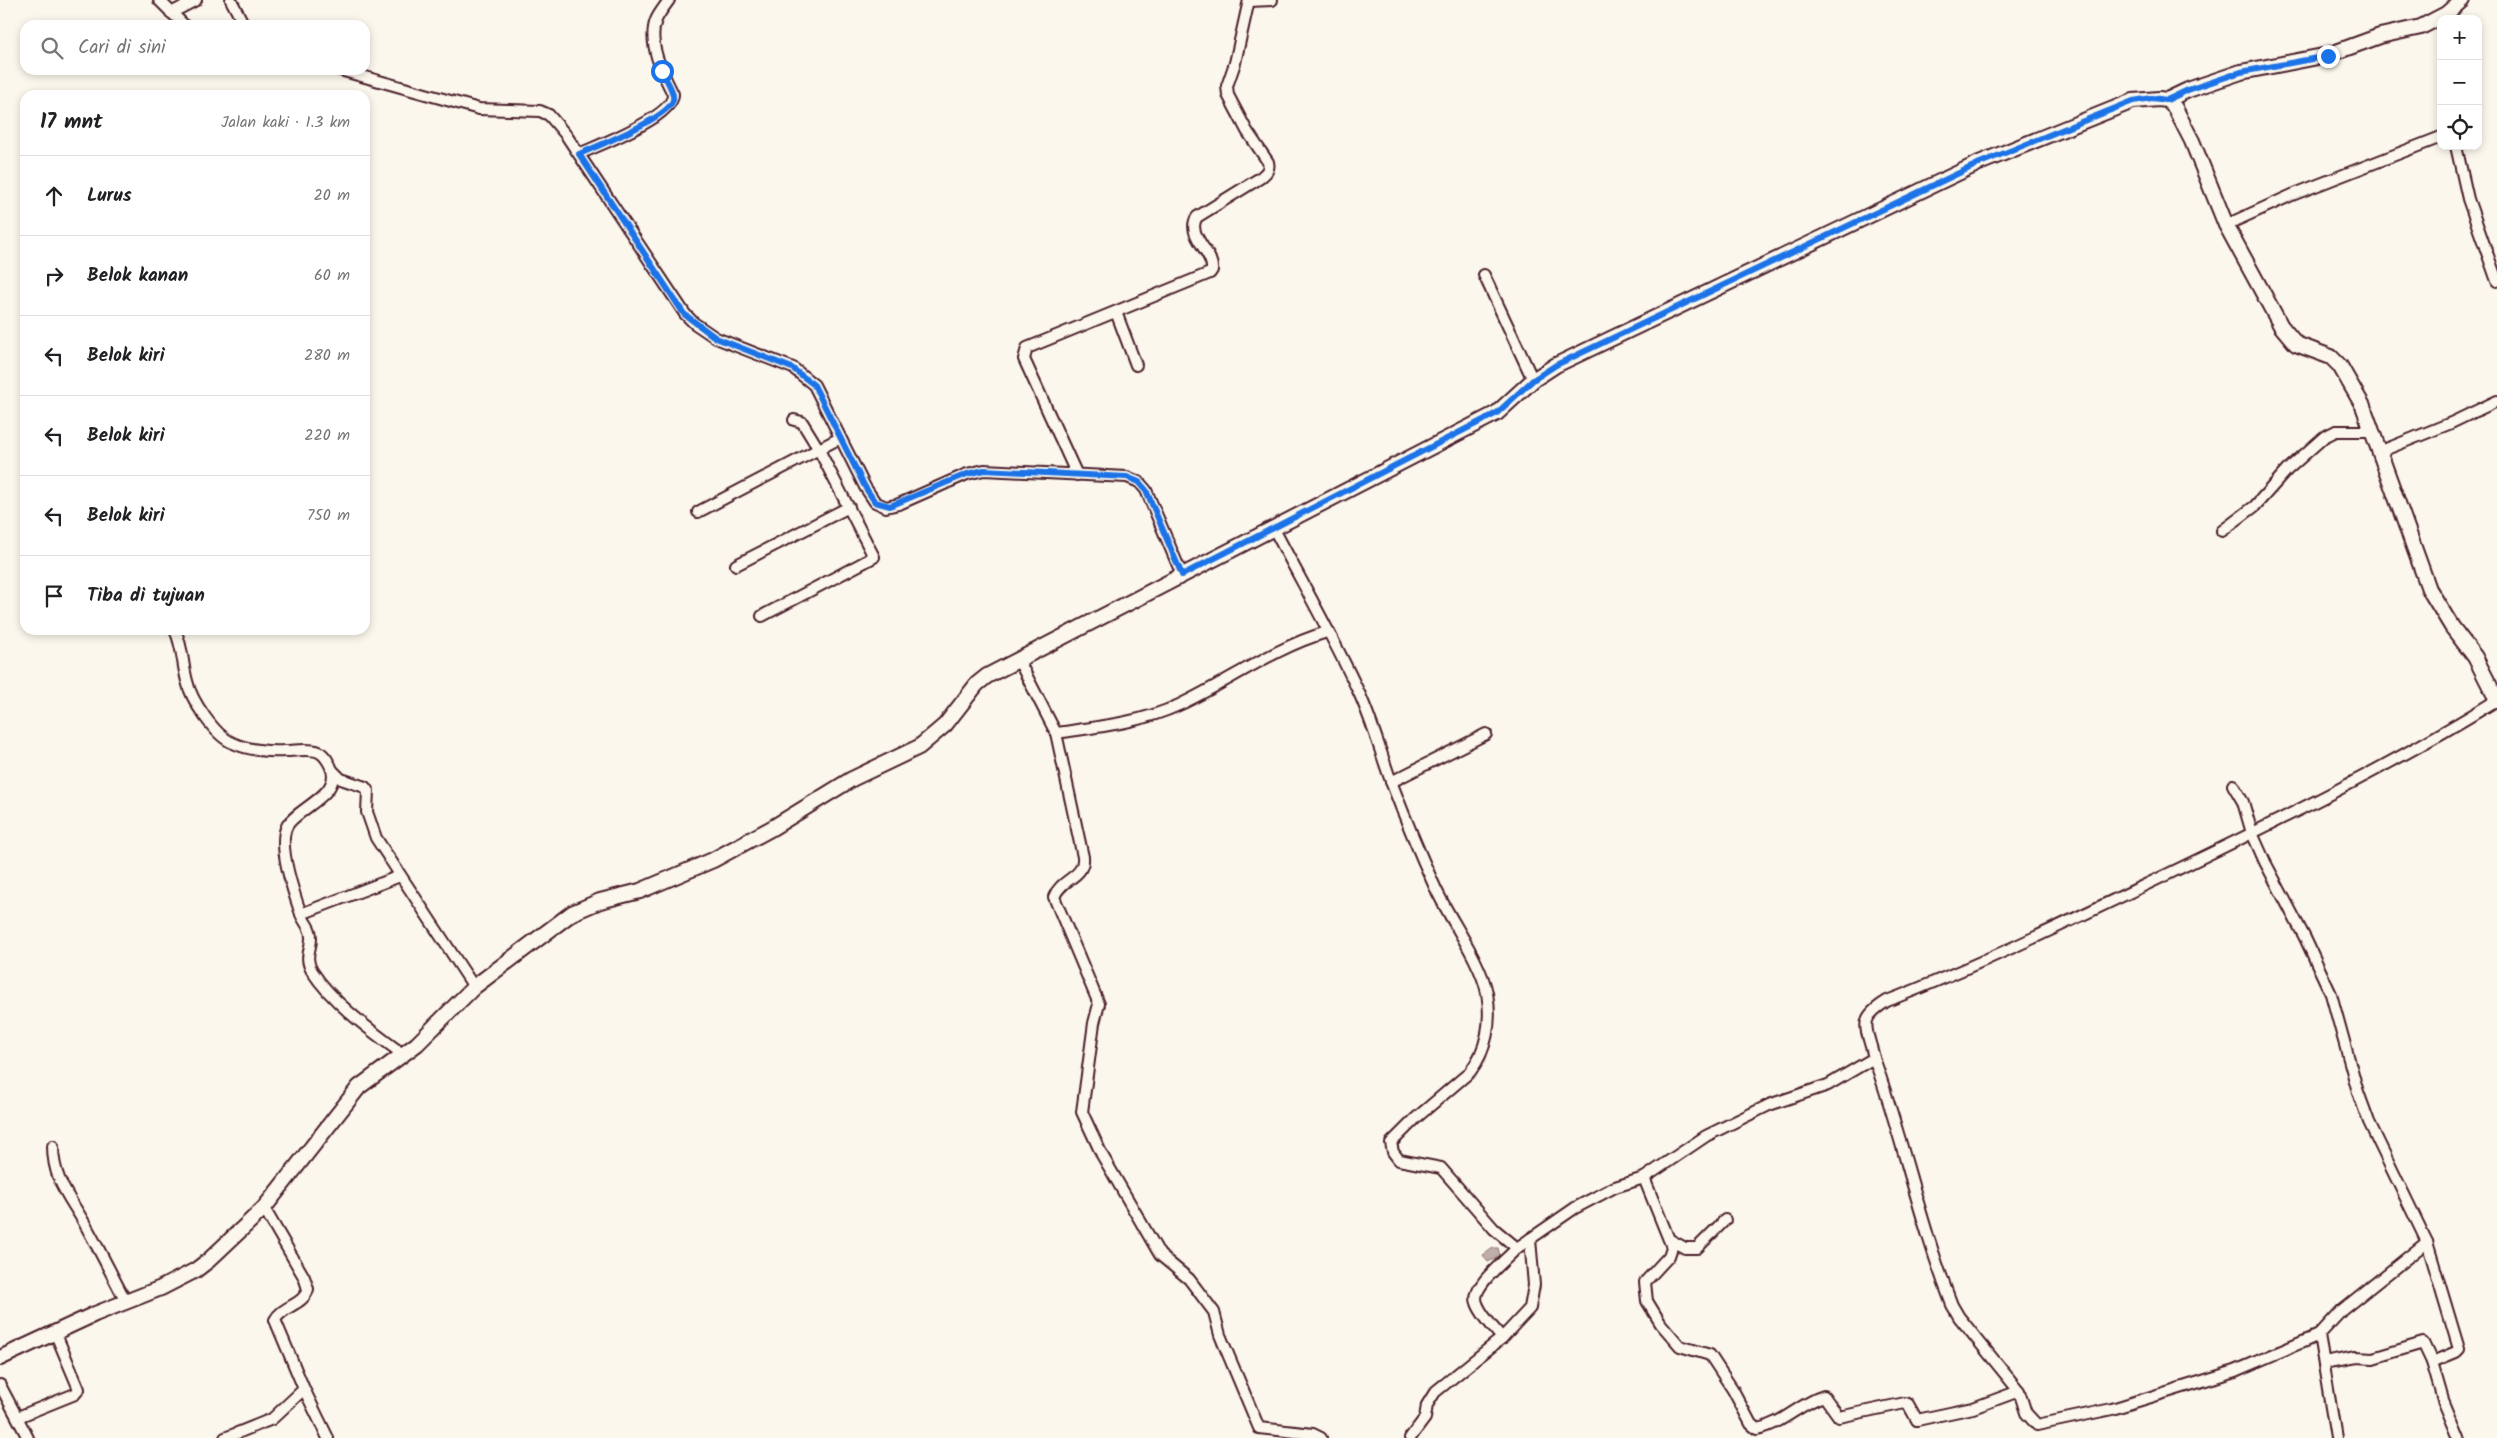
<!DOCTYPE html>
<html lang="id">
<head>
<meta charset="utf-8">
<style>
  :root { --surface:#fff; --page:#f2f2f2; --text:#202124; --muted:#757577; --line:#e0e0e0 }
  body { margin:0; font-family:Kalam,sans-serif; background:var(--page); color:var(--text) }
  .controls { position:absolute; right:15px; top:15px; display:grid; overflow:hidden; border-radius:10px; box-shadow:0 2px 8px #0003 }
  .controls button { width:45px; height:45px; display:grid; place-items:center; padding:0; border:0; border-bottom:1px solid var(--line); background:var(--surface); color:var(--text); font:25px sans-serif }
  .stop { position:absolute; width:15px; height:15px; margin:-11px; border:4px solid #1a73e8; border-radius:50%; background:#fff }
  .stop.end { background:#1a73e8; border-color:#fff; box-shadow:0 1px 5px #0008 }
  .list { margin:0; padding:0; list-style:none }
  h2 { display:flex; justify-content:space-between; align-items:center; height:65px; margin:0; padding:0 20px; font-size:21px }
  h2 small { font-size:16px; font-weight:400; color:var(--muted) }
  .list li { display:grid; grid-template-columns:32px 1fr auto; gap:15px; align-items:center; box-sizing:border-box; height:80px; padding:0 20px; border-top:1px solid var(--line) }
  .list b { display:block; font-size:19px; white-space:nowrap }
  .list em { font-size:16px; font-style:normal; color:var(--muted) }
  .icon { flex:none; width:28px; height:28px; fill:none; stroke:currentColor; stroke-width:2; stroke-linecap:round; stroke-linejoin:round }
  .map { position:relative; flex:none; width:2497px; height:1438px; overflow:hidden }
  .search { position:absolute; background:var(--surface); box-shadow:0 2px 8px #0003; left:20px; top:20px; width:350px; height:55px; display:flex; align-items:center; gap:12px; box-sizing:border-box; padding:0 18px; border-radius:15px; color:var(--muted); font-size:19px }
  .panel { position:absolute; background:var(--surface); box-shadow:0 2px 8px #0003; left:20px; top:90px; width:350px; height:545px; border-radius:15px }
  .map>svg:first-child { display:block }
  .water { fill:#bfadaa; stroke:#907477 }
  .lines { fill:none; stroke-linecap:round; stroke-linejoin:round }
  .street-casing { stroke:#4a1f2b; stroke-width:14 }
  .secondary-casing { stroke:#4a1f2b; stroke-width:18 }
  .street { stroke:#fbf7ec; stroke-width:10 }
  .secondary { stroke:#fbf7ec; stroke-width:14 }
  .route { stroke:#1a73e8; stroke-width:6 }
</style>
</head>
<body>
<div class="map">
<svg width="2497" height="1438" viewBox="0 0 2497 1438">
  <rect width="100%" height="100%" fill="#fbf7ec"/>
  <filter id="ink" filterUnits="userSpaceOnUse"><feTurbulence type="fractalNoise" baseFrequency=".02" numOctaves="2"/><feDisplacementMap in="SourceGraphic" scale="10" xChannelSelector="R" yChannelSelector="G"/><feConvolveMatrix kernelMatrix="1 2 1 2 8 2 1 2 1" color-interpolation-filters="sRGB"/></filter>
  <g filter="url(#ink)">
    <polygon class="water" points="1493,1248 1498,1248 1500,1256 1488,1262 1483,1255"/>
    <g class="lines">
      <g class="street-casing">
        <g id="street">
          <polyline points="159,0 184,25"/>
          <polyline points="231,0 244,25"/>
          <polyline points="1249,1 1272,0"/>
          <polyline points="171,13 196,0"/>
          <polyline points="340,70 479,109 540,111 549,115 566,135 685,314 694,323 716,338 793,368 814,385 865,487 875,502 886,507 899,504 967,474 984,470 1127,477 1139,482 1146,490 1182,575"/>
          <polyline points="2456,146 2468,199 2497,281"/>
          <path d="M579,154c20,-9 95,-37 94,-60 -10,-20 -26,-51 -17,-74 3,-7 9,-14 13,-20"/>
          <polyline points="2226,225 2292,195 2441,137"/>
          <polyline points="1484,275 1533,380"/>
          <polyline points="1116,312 1136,365"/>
          <polyline points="2379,452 2451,423 2497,401"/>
          <path d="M1077,475l-53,-116 3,-11 183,-75 2,-3c2,-18 -27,-35 -15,-53l63,-39c6,-5 10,-8 8,-16l-21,-31 -19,-36 -1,-9 8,-23 14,-63"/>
          <polyline points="698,512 840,438"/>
          <path d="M1273,527c29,56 61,111 87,168 13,29 21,59 32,89 13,34 27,68 42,101 14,32 47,76 53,108 5,28 0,57 -17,79l-54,46 -25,25 2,9 6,8 42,8 53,61 23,19 58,-40 40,-21 29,-9 62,-42 63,-31 59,-20 46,-27c-7,-31 -18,-38 13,-57 95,-37 187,-82 279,-126 112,-54 225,-109 331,-175"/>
          <polyline points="2222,531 2255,506 2287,470 2324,437 2336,431 2372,431"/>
          <polyline points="736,565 849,507"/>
          <polyline points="762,616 874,557 818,448 802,422 794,420"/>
          <path d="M175,630c8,17 7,33 12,51 4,19 28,55 46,62 15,7 36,9 52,8 11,0 24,-3 34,1 6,3 11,12 13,18 8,25 -36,39 -45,56 -10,19 7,68 14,88 2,6 7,11 9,17 5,15 -8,23 2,40 21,33 61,61 92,84"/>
          <path d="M1019,661l37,72 27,124c2,21 -22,21 -29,40l45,107 -5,19 -12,89 20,43 58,100 29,24 25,33 6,23 39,93 54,6 8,4"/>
          <path d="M1056,733c42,-6 84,-10 123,-28 51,-24 94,-57 148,-73"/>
          <polyline points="333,771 341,779 365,787 368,791 367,812 376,838 474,987"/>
          <polyline points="1391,782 1486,734"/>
          <polyline points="2233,785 2243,802 2252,833 2265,862 2305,938 2331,994 2358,1092 2369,1122 2427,1242"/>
          <polyline points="301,914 400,876"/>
          <path d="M1874,1058c29,81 46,166 78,247l7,12 60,74"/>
          <path d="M53,1146c0,35 17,51 33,80 14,25 27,51 40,76"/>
          <path d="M1644,1178l28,69 -3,9 -24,26 2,19 14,23 19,22 30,9 23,35 18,34 6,5c26,-5 43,-26 67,-33l15,21 66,-14 3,1 9,16 56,-12 46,-17 7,22 11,12 75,-16 123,-38 84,-36 23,-25 85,-68 32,107 -3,3 -24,10 11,38 16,38"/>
          <polyline points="1670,1240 1685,1248 1697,1248 1725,1220"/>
          <polyline points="2319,1335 2336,1438"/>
          <path d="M1502,1338c-8,-10 -21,-23 -25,-35 -7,-16 30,-44 40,-55"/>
          <polyline points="2324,1363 2356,1357 2373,1358 2423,1343 2432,1362"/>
          <polyline points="0,1385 28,1438"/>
          <polyline points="304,1389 328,1438"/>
          <polyline points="18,1417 75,1394 79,1389 55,1332"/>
          <path d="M225,1438l47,-19 32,-30 -29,-69c7,-14 29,-15 33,-31l-4,-12 -40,-69"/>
          <polyline points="1410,1438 1425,1418 1427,1405 1435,1392 1502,1338 1530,1308 1534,1285 1530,1239"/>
        </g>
      </g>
      <g class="secondary-casing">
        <g id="secondary">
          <polyline points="2167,100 2188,90 2241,72 2328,55 2380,36 2421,27 2446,14 2462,0"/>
          <polyline points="0,1358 95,1314 161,1288 196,1270 209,1260 264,1208 359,1087 417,1044 474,987 572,913 600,901 640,891 713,860 772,828 852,779 919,747 945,725 977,684 987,676 1497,413 1533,380 1556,365 1979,163 2133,101 2159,99 2167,100 2175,108 2192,141 2226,225 2281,326 2296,344 2331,357 2340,366 2363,406 2429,589 2452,627 2475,657 2497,700"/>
        </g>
      </g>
      <use href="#street" class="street"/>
      <use href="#secondary" class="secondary"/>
    </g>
  </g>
  <g class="lines" filter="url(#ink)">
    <path class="route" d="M662,71c3,7 13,21 11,29 -4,17 -77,47 -94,54l105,160 32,24 76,30 22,17 51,102 10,15 15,4 77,-32 17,-4 143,7 12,5 7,8 36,85 315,-162 36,-33 23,-15 424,-202 153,-62 19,-3 15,2 21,-10 53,-18 87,-16"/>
  </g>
</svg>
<div class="controls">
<button>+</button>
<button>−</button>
<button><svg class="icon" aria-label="locate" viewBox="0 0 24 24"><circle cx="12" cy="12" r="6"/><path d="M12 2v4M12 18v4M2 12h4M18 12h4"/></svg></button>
</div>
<div class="stop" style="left:662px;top:71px"></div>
<div class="stop end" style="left:2328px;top:56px"></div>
<div class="search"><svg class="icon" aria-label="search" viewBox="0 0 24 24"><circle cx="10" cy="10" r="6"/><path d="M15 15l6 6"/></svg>Cari di sini</div>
<section class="panel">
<h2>17 mnt<small>Jalan kaki · 1.3 km</small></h2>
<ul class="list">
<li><svg class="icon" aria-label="ahead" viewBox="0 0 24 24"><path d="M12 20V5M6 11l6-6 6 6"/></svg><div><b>Lurus</b></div><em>20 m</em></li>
<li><svg class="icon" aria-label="right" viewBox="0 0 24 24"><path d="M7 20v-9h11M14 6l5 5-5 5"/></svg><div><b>Belok kanan</b></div><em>60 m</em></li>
<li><svg class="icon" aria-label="left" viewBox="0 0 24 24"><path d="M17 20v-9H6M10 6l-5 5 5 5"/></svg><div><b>Belok kiri</b></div><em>280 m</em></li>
<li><svg class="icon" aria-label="left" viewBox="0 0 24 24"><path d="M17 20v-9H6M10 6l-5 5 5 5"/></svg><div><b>Belok kiri</b></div><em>220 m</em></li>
<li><svg class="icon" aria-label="left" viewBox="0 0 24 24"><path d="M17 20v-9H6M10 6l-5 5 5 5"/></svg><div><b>Belok kiri</b></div><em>750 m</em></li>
<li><svg class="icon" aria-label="arrive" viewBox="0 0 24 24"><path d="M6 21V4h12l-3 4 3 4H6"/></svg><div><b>Tiba di tujuan</b></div></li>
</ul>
</section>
</div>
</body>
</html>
